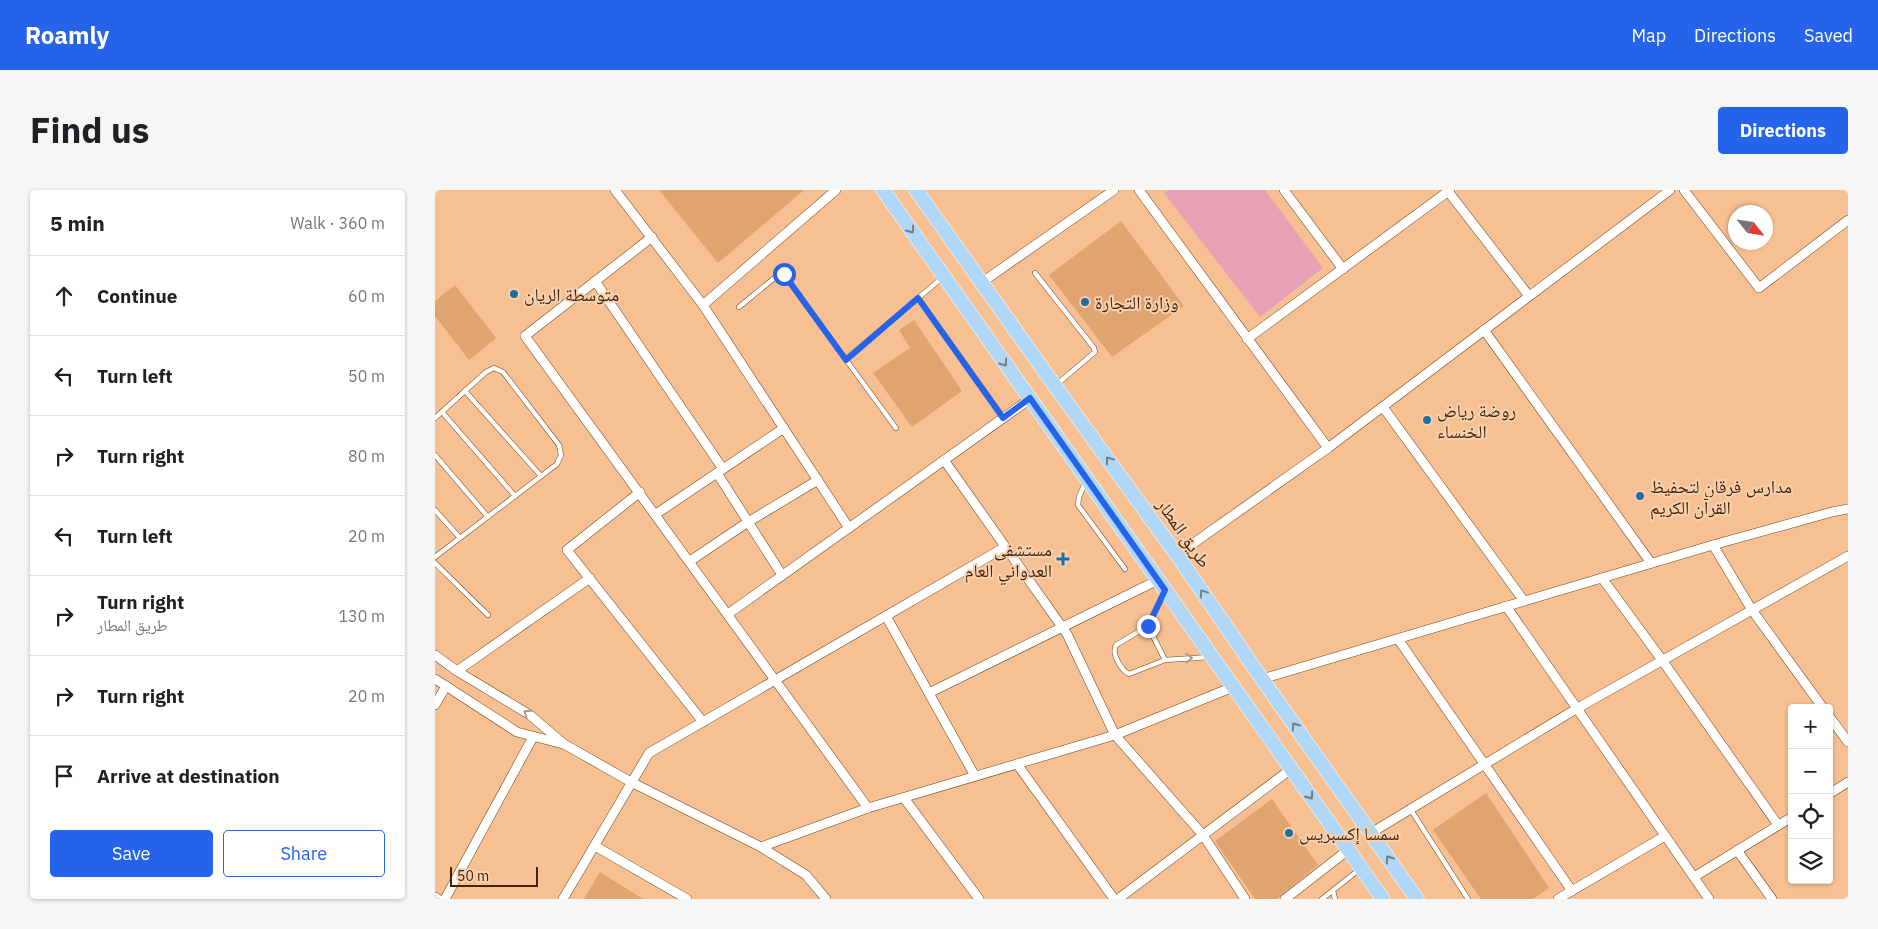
<!DOCTYPE html>
<html lang="en">
<head>
<meta charset="utf-8">
<style>
  :root { --surface:#fff; --page:#f6f6f6; --text:#202124; --muted:#757577; --line:#e0e0e0; --accent:#2563eb }
  body { margin:0; font-family:"IBM Plex Sans","Noto Naskh Arabic",sans-serif; background:var(--page); color:var(--text) }
  .controls { position:absolute; right:15px; bottom:15px; display:grid; overflow:hidden; border-radius:5px; box-shadow:0 1px 4px #0004 }
  .controls button { width:45px; height:45px; display:grid; place-items:center; padding:0; border:0; border-bottom:1px solid var(--line); background:var(--surface); color:var(--text); font:25px sans-serif }
  .compass { position:absolute; left:1293px; top:15px; width:45px; height:45px; border-radius:50%; background:var(--surface); box-shadow:0 1px 4px #0004; rotate:120deg }
  .scale { position:absolute; left:15px; bottom:12px; width:88px; box-sizing:border-box; padding-left:5px; border:2px solid #3f250c; border-top:0; font-size:14px; line-height:18px; white-space:nowrap; color:#3f250c; -webkit-text-stroke:4px #fad1ae; paint-order:stroke }
  .stop { position:absolute; width:15px; height:15px; margin:-11px; border:4px solid #2563eb; border-radius:50%; background:#fff }
  .stop.end { background:#2563eb; border-color:#fff; box-shadow:0 1px 5px #0008 }
  .list { margin:0; padding:0; list-style:none }
  h2 { display:flex; justify-content:space-between; align-items:center; height:65px; margin:0; padding:0 20px; font-size:21px }
  h2 small { font-size:16px; font-weight:400; color:var(--muted) }
  .list li { display:grid; grid-template-columns:32px 1fr auto; gap:15px; align-items:center; box-sizing:border-box; height:80px; padding:0 20px; border-top:1px solid var(--line) }
  .list b { display:block; font-size:19px; white-space:nowrap }
  .list p { margin:0; font-size:16px; white-space:nowrap; color:var(--muted) }
  .list em { font-size:16px; font-style:normal; color:var(--muted) }
  .actions { display:flex; gap:10px; padding:15px 20px }
  .actions a { flex:1; padding:11px 0; border:1px solid var(--accent); border-radius:5px; text-align:center; font-size:18px; color:var(--accent) }
  .actions .main { background:var(--accent); color:#fff }
  .icon { flex:none; width:28px; height:28px; fill:none; stroke:currentColor; stroke-width:2; stroke-linecap:round; stroke-linejoin:round }
  .map { position:relative; flex:none; width:1413px; height:709px; overflow:hidden; border-radius:5px }
  header { display:flex; align-items:center; gap:30px; box-sizing:border-box; height:70px; padding:0 25px; background:var(--accent); color:#fff }
  header strong { font-size:24px }
  nav { display:flex; gap:28px; margin-inline-start:auto; font-size:18px }
  .intro { display:flex; align-items:center; justify-content:space-between; box-sizing:border-box; height:120px; padding:0 30px }
  h1 { margin:0; font-size:35px }
  .button { padding:12px 22px; border-radius:5px; background:var(--accent); color:#fff; font-size:18px; font-weight:700 }
  main { display:flex; gap:30px; padding:0 30px }
  aside { flex:1; background:var(--surface); border-radius:5px; box-shadow:0 1px 4px #0004 }
  .map>svg:first-child { display:block }
  .green { fill:#e5a2b4 }
  .building { fill:#e0a471 }
  .lines { fill:none; stroke-linecap:round; stroke-linejoin:round }
  .service-casing { stroke:#714314; stroke-width:5.5 }
  .minor-casing { stroke:#714314; stroke-width:10 }
  .primary-casing { stroke:#fff; stroke-width:15 }
  .service { stroke:#fff; stroke-width:4.5 }
  .minor { stroke:#fff; stroke-width:9 }
  .primary { stroke:#b0d7f5; stroke-width:14 }
  .oneway { stroke:#787e80 }
  .oneway2 { stroke:#a99d92 }
  .route { stroke:#2563eb; stroke-width:6 }
  .poi-dot { fill:#1f6ea0; stroke:#fad1ae; stroke-width:2 }
  .labels { text-anchor:middle; dominant-baseline:central; stroke-width:4; stroke-linejoin:round; paint-order:stroke }
  .poi-label { font-size:18px; fill:#3f250c; stroke:#fad1ae; text-anchor:start }
  .street-label { font-size:18px; fill:#3f250c; stroke:#fad1ae }
</style>
</head>
<body>
<header>
<strong>Roamly</strong>
<nav><a>Map</a><a>Directions</a><a>Saved</a></nav>
</header>
<div class="intro"><h1>Find us</h1><a class="button">Directions</a></div>
<main>
<aside>
<h2>5 min<small>Walk · 360 m</small></h2>
<ul class="list">
<li><svg class="icon" aria-label="ahead" viewBox="0 0 24 24"><path d="M12 20V5M6 11l6-6 6 6"/></svg><div><b>Continue</b></div><em>60 m</em></li>
<li><svg class="icon" aria-label="left" viewBox="0 0 24 24"><path d="M17 20v-9H6M10 6l-5 5 5 5"/></svg><div><b>Turn left</b></div><em>50 m</em></li>
<li><svg class="icon" aria-label="right" viewBox="0 0 24 24"><path d="M7 20v-9h11M14 6l5 5-5 5"/></svg><div><b>Turn right</b></div><em>80 m</em></li>
<li><svg class="icon" aria-label="left" viewBox="0 0 24 24"><path d="M17 20v-9H6M10 6l-5 5 5 5"/></svg><div><b>Turn left</b></div><em>20 m</em></li>
<li><svg class="icon" aria-label="right" viewBox="0 0 24 24"><path d="M7 20v-9h11M14 6l5 5-5 5"/></svg><div><b>Turn right</b><p>طريق المطار</p></div><em>130 m</em></li>
<li><svg class="icon" aria-label="right" viewBox="0 0 24 24"><path d="M7 20v-9h11M14 6l5 5-5 5"/></svg><div><b>Turn right</b></div><em>20 m</em></li>
<li><svg class="icon" aria-label="arrive" viewBox="0 0 24 24"><path d="M6 21V4h12l-3 4 3 4H6"/></svg><div><b>Arrive at destination</b></div></li>
</ul>
<div class="actions"><a class="main">Save</a><a>Share</a></div>
</aside>
<div class="map">
<svg width="1413" height="709" viewBox="0 0 1413 709">
  <rect width="100%" height="100%" fill="#f7c092"/>
  <polygon class="green" points="734,0 830,0 888,78 825,127 729,3"/>
  <g class="building">
    <polygon points="224,0 369,0 283,73"/>
    <polygon points="686,31 749,116 677,167 614,85"/>
    <polygon points="20,95 61,148 34,170 0,126 0,111"/>
    <polygon points="479,130 527,201 477,237 438,183 475,158 464,140"/>
    <polygon points="1051,603 1114,698 1098,709 1046,709 998,640"/>
    <polygon points="837,609 883,675 842,709 820,709 780,651"/>
    <polygon points="165,682 208,709 149,709"/>
  </g>
  <g class="lines">
    <g class="service-casing">
      <g id="service">
        <polyline points="600,83 659,158 660,162 621,195"/>
        <polyline points="483,108 568,227"/>
        <polyline points="304,117 343,85 349,85 461,238"/>
        <polyline points="411,169 508,87"/>
        <polyline points="30,201 106,286"/>
        <polyline points="7,222 80,306"/>
        <polyline points="0,228 51,182 59,178 68,182 124,255 126,265 122,274 0,367"/>
        <polyline points="0,265 53,327"/>
        <polyline points="650,293 644,307 643,315 690,379"/>
        <polyline points="0,320 25,348"/>
        <polyline points="0,373 53,425"/>
        <polyline points="729,404 713,436 730,470 774,467"/>
        <path d="M713,436l-32,19c-5,8 5,25 13,29l36,-14"/>
        <polyline points="976,620 1033,709"/>
        <polyline points="898,701 900,709"/>
        <polyline points="887,709 925,679"/>
      </g>
    </g>
    <g class="minor-casing">
      <g id="minor">
        <polyline points="180,0 268,115 414,338"/>
        <polyline points="704,0 893,258"/>
        <polyline points="849,0 908,79"/>
        <polyline points="1012,0 1094,106"/>
        <polyline points="1249,0 1324,98 1413,30"/>
        <polyline points="217,47 90,146 433,618"/>
        <polyline points="160,91 288,279"/>
        <polyline points="546,93 679,0"/>
        <polyline points="268,115 401,0"/>
        <polyline points="1049,140 1216,373"/>
        <polyline points="812,149 1015,0"/>
        <polyline points="948,217 1089,411"/>
        <polyline points="509,270 632,444 680,545 768,645 810,709"/>
        <polyline points="282,283 347,385"/>
        <polyline points="205,302 132,360 268,532"/>
        <polyline points="221,324 349,238"/>
        <polyline points="1278,355 1317,420 1388,518"/>
        <polyline points="742,365 893,258 1235,0"/>
        <polyline points="255,371 313,332 383,290"/>
        <polyline points="1167,388 1227,470 1343,635"/>
        <polyline points="1071,416 1274,709"/>
        <polyline points="293,424 595,209"/>
        <polyline points="451,426 540,586"/>
        <polyline points="963,449 1137,701"/>
        <polyline points="0,465 22,481 95,525 129,554 196,592 326,657 371,685 391,709"/>
        <polyline points="22,481 155,388"/>
        <polyline points="0,489 82,542 128,554"/>
        <polyline points="827,489 1278,355 1397,322 1413,319"/>
        <polyline points="494,503 723,390"/>
        <polyline points="0,515 11,496"/>
        <polyline points="1394,526 1413,552"/>
        <polyline points="582,574 679,709"/>
        <polyline points="1394,604 1413,592"/>
        <polyline points="469,608 544,709"/>
        <polyline points="936,643 1141,519 1413,366"/>
        <polyline points="160,656 252,709"/>
        <polyline points="326,657 433,618 680,545 798,497"/>
        <polyline points="1302,660 1337,709"/>
        <polyline points="1259,687 1357,627"/>
        <polyline points="0,707 3,709"/>
        <polyline points="10,709 98,547"/>
        <polyline points="128,709 214,563 570,357"/>
        <polyline points="683,709 856,579"/>
        <polyline points="850,709 913,660"/>
        <polyline points="1123,709 1230,646"/>
      </g>
    </g>
    <g class="primary-casing">
      <g id="primary">
        <polyline points="448,0 948,709"/>
        <polyline points="481,0 620,196 742,365 827,489 982,709"/>
      </g>
    </g>
    <use href="#service" class="service"/>
    <use href="#minor" class="minor"/>
    <use href="#primary" class="primary"/>
  </g>
  <defs><path id="oneway-chevron" d="M-2-3.5L2.5 0L-2 3.5" fill="none" stroke-width="1.6" stroke-linecap="round" stroke-linejoin="round" transform="scale(1.25)"/></defs>
  <g class="oneway">
    <use href="#oneway-chevron" transform="translate(476 40) rotate(55)"/>
    <use href="#oneway-chevron" transform="translate(569 173) rotate(55)"/>
    <use href="#oneway-chevron" transform="translate(674 270) rotate(-126)"/>
    <use href="#oneway-chevron" transform="translate(768 403) rotate(-124)"/>
    <use href="#oneway-chevron" transform="translate(860 536) rotate(-125)"/>
    <use href="#oneway-chevron" transform="translate(875 606) rotate(55)"/>
    <use href="#oneway-chevron" transform="translate(954 669) rotate(-125)"/>
  </g>
  <g class="oneway2">
    <use href="#oneway-chevron" transform="translate(754 468) rotate(-3)"/>
    <use href="#oneway-chevron" transform="translate(92 523) rotate(-146)"/>
  </g>
  <g class="lines">
    <polyline class="route" points="349,84 411,170 483,108 568,228 595,208 730,400 713,436"/>
  </g>
  <g class="poi-dot">
    <circle cx="79" cy="104" r="5"/>
    <circle cx="650" cy="112" r="5"/>
    <circle cx="992" cy="230" r="5"/>
    <circle cx="1205" cy="306" r="5"/>
    <path d="M625.5 361.5h5v5h5v5h-5v5h-5v-5h-5v-5h5z"/>
    <circle cx="854" cy="643" r="5"/>
  </g>
  <g class="labels">
    <g class="poi-label">
      <text x="89" y="104">متوسطة الريان</text>
      <text x="660" y="112">وزارة التجارة</text>
      <text x="1002" y="220">روضة رياض<tspan x="1002" dy="21">الخنساء</tspan></text>
      <text x="1215" y="296">مدارس فرقان لتحفيظ<tspan x="1215" dy="21">القرآن الكريم</tspan></text>
      <text x="617" y="359" text-anchor="end">مستشفى<tspan x="617" dy="21">العدواني العام</tspan></text>
      <text x="864" y="643">سمسا إكسبريس</text>
    </g>
    <g class="street-label">
      <text transform="translate(749 343) rotate(55)">طريق المطار</text>
    </g>
  </g>
</svg>
<div class="controls">
<button>+</button>
<button>−</button>
<button><svg class="icon" aria-label="locate" viewBox="0 0 24 24"><circle cx="12" cy="12" r="6"/><path d="M12 2v4M12 18v4M2 12h4M18 12h4"/></svg></button>
<button><svg class="icon" aria-label="layers" viewBox="0 0 24 24"><path d="M12 4l9 5-9 5-9-5zM3 14l9 5 9-5"/></svg></button>
</div>
<svg class="compass" viewBox="-18 -18 36 36"><path d="M0-13l5 13h-10z" fill="#e53935"/><path d="M0 13l5-13h-10z" fill="#757577"/></svg>
<div class="scale">50 m</div>
<div class="stop" style="left:349px;top:84px"></div>
<div class="stop end" style="left:713px;top:436px"></div>
</div>
</main>
</body>
</html>
